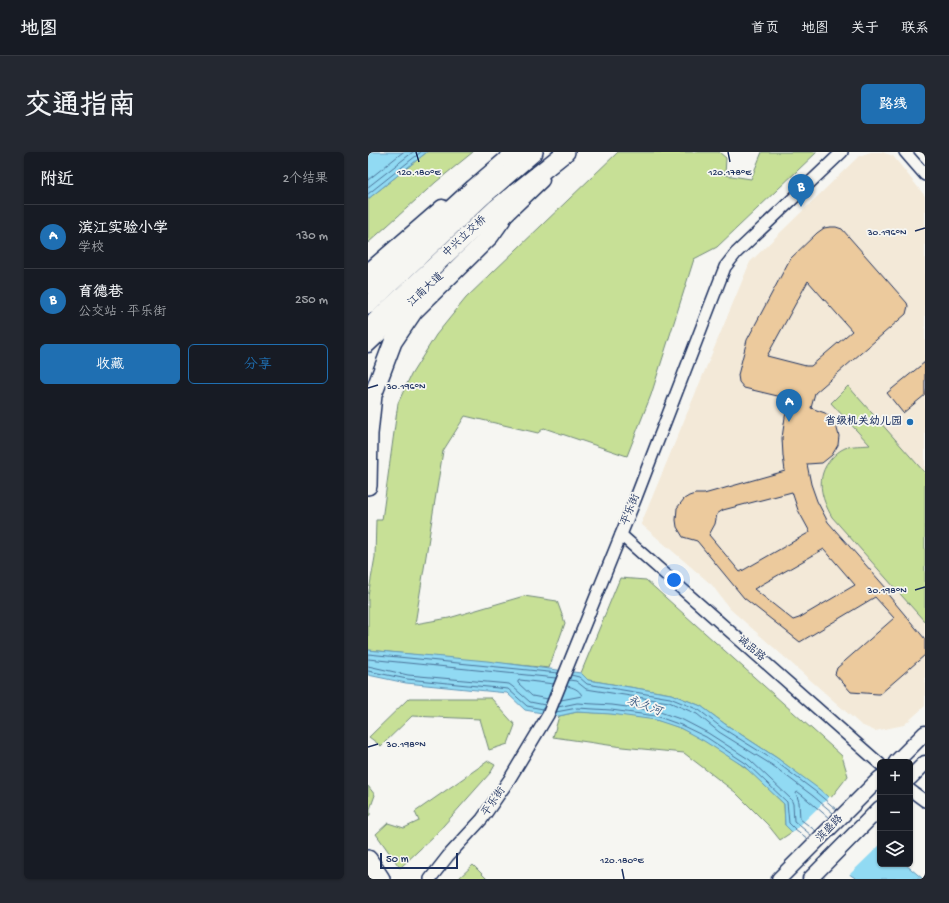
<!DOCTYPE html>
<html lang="zh">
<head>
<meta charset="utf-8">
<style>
  :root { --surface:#171b24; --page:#242831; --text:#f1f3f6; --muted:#9ea1a6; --line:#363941; --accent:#1f6fb2 }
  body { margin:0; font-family:"Gochi Hand","LXGW WenKai TC",sans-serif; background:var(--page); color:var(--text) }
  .controls { position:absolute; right:12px; bottom:12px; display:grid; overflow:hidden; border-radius:6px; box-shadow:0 1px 3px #0004 }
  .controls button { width:36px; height:36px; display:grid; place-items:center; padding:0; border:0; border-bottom:1px solid var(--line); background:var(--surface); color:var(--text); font:20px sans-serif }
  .scale { position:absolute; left:12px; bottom:10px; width:78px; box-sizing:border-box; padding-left:4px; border:2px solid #1b2f5e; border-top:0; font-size:11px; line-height:14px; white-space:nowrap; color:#1b2f5e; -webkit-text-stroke:3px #f6f6f2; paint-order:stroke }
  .you { position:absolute; left:306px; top:428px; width:14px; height:14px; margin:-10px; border:3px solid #fff; border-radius:50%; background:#1a73e8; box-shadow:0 0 0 6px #1a73e833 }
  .badge { display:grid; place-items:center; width:26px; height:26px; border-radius:50%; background:var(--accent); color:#fff; font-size:13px; font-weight:700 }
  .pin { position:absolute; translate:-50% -33px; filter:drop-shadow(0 1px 2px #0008) }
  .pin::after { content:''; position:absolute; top:21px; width:14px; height:12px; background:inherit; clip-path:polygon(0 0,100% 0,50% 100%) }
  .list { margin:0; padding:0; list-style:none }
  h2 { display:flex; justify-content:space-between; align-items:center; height:52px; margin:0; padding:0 16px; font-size:17px }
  h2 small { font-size:13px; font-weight:400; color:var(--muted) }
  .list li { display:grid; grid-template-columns:26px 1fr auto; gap:12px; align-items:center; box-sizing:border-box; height:64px; padding:0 16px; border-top:1px solid var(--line) }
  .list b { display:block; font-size:15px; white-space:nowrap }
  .list p { margin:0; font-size:13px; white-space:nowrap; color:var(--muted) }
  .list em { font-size:13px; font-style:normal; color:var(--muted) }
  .actions { display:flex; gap:8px; padding:12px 16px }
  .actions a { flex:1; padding:9px 0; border:1px solid var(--accent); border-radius:6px; text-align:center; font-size:14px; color:var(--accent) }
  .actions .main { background:var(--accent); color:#fff }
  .icon { flex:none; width:22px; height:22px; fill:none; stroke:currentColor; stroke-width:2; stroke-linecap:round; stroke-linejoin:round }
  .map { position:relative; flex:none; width:557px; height:727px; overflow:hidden; border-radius:6px }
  header { display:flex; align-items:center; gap:24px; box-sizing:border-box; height:56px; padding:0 20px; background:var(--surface); border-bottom:1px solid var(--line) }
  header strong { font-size:19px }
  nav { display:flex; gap:22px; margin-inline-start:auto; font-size:14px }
  .intro { display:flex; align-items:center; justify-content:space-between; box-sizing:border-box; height:96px; padding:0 24px }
  h1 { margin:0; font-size:28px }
  .button { padding:10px 18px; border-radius:6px; background:var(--accent); color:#fff; font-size:14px; font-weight:700 }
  main { display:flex; gap:24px; padding:0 24px }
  aside { flex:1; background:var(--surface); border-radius:6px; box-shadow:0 1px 3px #0004 }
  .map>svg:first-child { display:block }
  .built { fill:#f3e9d8 }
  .green { fill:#c7e096; stroke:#71887a }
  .water { fill:#91daf3; stroke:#6296b7 }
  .pier { fill:#f6f6f2 }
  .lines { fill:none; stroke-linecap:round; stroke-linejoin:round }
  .shore { stroke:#4a739a; stroke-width:1 }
  .building { fill:#ecca9d; stroke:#1b2f5e; fill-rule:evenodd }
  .minor-casing { stroke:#1b2f5e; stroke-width:14 }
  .major-casing { stroke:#1b2f5e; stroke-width:17 }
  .highway-casing { stroke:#1b2f5e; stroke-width:20 }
  .minor { stroke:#f6f6f2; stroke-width:11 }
  .major { stroke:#f6f6f2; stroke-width:14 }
  .highway { stroke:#f6f6f2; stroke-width:17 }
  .ticks { fill:none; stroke:#1b2f5e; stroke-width:1.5 }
  .poi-dot { fill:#1f6fb2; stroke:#f6f6f2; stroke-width:1.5 }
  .labels { text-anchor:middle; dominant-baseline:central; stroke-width:3.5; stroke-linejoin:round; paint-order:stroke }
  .street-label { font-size:11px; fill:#1b2f5e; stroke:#f6f6f2 }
  .poi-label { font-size:11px; font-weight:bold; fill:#1b2f5e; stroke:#f6f6f2; text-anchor:end }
  .water-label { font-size:12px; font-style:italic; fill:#385a83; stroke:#f6f6f2 }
  .ticks-label { font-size:10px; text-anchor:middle; fill:#1b2f5e; stroke:#f6f6f2; stroke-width:3.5; stroke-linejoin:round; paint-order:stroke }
</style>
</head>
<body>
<header>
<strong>地图</strong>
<nav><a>首页</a><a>地图</a><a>关于</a><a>联系</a></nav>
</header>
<div class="intro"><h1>交通指南</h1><a class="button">路线</a></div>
<main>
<aside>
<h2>附近<small>2个结果</small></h2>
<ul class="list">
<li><span class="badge">A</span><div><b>滨江实验小学</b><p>学校</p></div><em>130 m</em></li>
<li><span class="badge">B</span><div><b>育德巷</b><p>公交站 · 平乐街</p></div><em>250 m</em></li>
</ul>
<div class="actions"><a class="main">收藏</a><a>分享</a></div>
</aside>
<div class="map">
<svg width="557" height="727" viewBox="0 0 557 727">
  <rect width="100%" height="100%" fill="#f6f6f2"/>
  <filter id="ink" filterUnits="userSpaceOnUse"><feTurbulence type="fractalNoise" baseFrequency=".025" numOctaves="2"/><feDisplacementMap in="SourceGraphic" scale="8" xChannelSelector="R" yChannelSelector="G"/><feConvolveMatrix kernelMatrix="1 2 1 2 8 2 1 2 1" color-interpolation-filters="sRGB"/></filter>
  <g filter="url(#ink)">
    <polygon class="built" points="503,0 514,0 525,4 557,44 557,554 536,573 507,579 493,573 361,456 344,433 273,372 382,110 491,4"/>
    <g class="green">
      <polygon points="59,0 105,0 68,30 0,91 0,47"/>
      <polygon points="250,0 351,0 358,6 357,23 383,27 394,0 449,0 349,95 326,107 283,243 259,304 176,276 170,281 97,264 75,299 47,472 81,466 156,444 189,449 197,471 181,516 0,498 0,444 7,405 8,368 14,368 30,251 43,223 68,183 98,146"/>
      <path d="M480,234l77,87v149l-93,-105c-11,-19 -17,-40 -1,-58 3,-4 9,-9 14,-11 8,-3 17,-2 25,-3l-39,-42z"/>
      <polygon points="252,426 278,428 474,604 480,624 462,647 409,606 357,572 333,554 303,542 220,528 213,521"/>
      <polygon points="41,546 123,546 147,573 140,592 121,598 112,567 44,564 13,594 1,585"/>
      <path d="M209,560c25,1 54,2 79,8 28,6 65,29 88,47 15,10 27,25 40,37l1,21 7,7 -12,8 -12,-15 -33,-33 -51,-39 -62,-6 -69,-10 6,-21z"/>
      <polygon points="120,609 127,613 123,620 68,682 32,716 8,682 20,671 36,676 51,669 47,660"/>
      <polygon points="0,634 7,643 2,657 2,663 0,664"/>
      <polygon points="105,713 119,727 90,727"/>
    </g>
    <g class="water">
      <polygon points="0,0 59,0 0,47"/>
      <polygon points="0,498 119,509 213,521 220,528 303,542 333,554 357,572 409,606 451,637 512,690 512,712 537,712 555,727 489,727 484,724 424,680 417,673 416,652 377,615 336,589 312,576 288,568 243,562 209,560 191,564 157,558 139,541 38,531 0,523"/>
    </g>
    <polygon class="pier" points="462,644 512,688 512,693 480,724 423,682"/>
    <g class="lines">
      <g class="shore">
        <polyline points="0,28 35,0"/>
        <polyline points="0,35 45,0"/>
        <polyline points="0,42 53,0"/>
        <polyline points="0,502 190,521"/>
        <polyline points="0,507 188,526"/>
        <polyline points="0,514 40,523 141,532 145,535 162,550 177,553"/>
        <polyline points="0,519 39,527 140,537 159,554 175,557"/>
        <polyline points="203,523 211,525 219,532 302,546 331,558 354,576 407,609 448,640 469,658"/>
        <polyline points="201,528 208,529 218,537 301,550 329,562 351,580 404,613 445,644 465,661"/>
        <polyline points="180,547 164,544 150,531 150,529 152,528 186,532"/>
        <path d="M193,548l21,-4c-2,-6 -9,-9 -15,-10"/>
        <polyline points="190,555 209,551 244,553 289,559 315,568 340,581 382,608 423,647 425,652 426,669 443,683"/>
        <polyline points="188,560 209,556 243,558 288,564 313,573 338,585 379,612 419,650 421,671 427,677 440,687"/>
        <polyline points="448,679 432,667 431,650 428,641 430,640 434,643 461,666"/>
      </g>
    </g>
    <g class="building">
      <path d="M462,75h6l6,2 65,74 1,3 -2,8 -91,79 -4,15 14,5 4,3 7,9 3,11 -1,9 -6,10 -10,8 -15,1 4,20 6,17 11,21 58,66 -1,3 40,48v16l-45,39h-2l-27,-2 -16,-18 2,-6 57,-50 -19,-21 -75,45 -56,-44 -47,-57 -14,-4 -6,-10 -1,-7 1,-12 7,-9 5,-3 6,-2h9l81,-23 -2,-15 -1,-18 3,-21 5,-18 -46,-11 -5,-6 -1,-7 9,-35 43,-81 27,-26 7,-5zM440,129l44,50 -41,35h-5l-39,-10zM424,340l6,18 12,22 -70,40 -31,-37 6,-11 2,-10 6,-4zM456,397l31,36 -56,33 -6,2 -39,-31z"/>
      <polygon points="557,210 557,243 535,261 519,241"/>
    </g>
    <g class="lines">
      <g class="minor-casing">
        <g id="minor">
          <polyline points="537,0 557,23"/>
          <polyline points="253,383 512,612"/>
          <polyline points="542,638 557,649"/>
          <polyline points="62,727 80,704 114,667 141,628 180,563 267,348 357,115 368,101 474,0"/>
        </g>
      </g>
      <g class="major-casing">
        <g id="major">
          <polyline points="127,73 174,28"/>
          <polyline points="0,119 74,55"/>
          <polyline points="0,193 49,147"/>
          <polyline points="528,610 557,581"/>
          <polyline points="542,626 557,611"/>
          <polyline points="0,724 3,727"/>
          <polyline points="411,727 512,626"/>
          <polyline points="442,727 512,656"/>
        </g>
      </g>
      <g class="highway-casing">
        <g id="highway">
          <polyline points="0,133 106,36 148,0"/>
          <polyline points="0,153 114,45 166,0"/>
          <polyline points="0,176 127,57 198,0"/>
          <polyline points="0,334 1,282 5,243 25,190 46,159 122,84 134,67"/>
          <polyline points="0,707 13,727"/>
        </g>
      </g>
      <use href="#minor" class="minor"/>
      <use href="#major" class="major"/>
      <use href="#highway" class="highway"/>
    </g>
  </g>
  <path class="ticks" d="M48,0l3,10M360,0l2,10M547,79l10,-3M0,236l10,-3M547,438l10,-3M0,595l10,-3M254,717l2,10"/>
  <circle class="poi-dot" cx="542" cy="270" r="4"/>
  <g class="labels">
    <g class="street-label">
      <text transform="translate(97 85) rotate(-43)">中兴立交桥</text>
      <text transform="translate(58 138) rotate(-43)">江南大道</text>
      <text transform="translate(263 358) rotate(-68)">平乐街</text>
      <text transform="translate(383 497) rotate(41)">诚品路</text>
      <text transform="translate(126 650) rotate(-55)">平乐街</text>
      <text transform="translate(462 677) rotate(-45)">滨盛路</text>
    </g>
    <g class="poi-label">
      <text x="534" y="270">省级机关幼儿园</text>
    </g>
    <g class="water-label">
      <text transform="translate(276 555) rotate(20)">永久河</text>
    </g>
  </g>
  <g class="ticks-label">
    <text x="51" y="23">120.180°E</text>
    <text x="362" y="23">120.178°E</text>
    <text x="519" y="83">30.196°N</text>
    <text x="38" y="237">30.196°N</text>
    <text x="519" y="441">30.198°N</text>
    <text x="38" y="595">30.198°N</text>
    <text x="254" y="711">120.180°E</text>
  </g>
</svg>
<div class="controls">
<button>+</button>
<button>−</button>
<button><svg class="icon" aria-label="layers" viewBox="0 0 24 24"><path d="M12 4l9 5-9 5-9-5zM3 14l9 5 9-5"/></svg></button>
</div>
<div class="scale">50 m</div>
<div class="you"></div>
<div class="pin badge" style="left:421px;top:270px">A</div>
<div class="pin badge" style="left:433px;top:55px">B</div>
</div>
</main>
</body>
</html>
